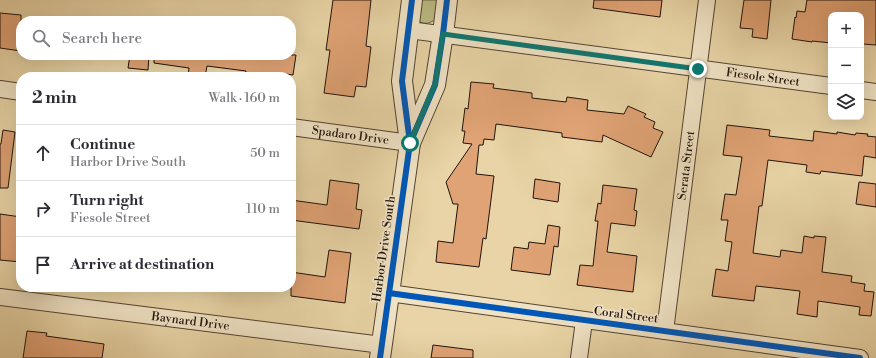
<!DOCTYPE html>
<html lang="en">
<head>
<meta charset="utf-8">
<style>
  :root { --surface:#fff; --page:#f7f7f7; --text:#2b2b33; --muted:#7c7c81; --line:#e1e1e2 }
  body { margin:0; font-family:"Libre Bodoni",serif; background:var(--page); color:var(--text) }
  .controls { position:absolute; right:12px; top:12px; display:grid; overflow:hidden; border-radius:8px; box-shadow:0 4px 16px #0002 }
  .controls button { width:36px; height:36px; display:grid; place-items:center; padding:0; border:0; border-bottom:1px solid var(--line); background:var(--surface); color:var(--text); font:20px sans-serif }
  .stop { position:absolute; width:12px; height:12px; margin:-9px; border:3px solid #0f766e; border-radius:50%; background:#fff }
  .stop.end { background:#0f766e; border-color:#fff; box-shadow:0 1px 4px #0008 }
  .list { margin:0; padding:0; list-style:none }
  h2 { display:flex; justify-content:space-between; align-items:center; height:52px; margin:0; padding:0 16px; font-size:17px }
  h2 small { font-size:13px; font-weight:400; color:var(--muted) }
  .list li { display:grid; grid-template-columns:26px 1fr auto; gap:12px; align-items:center; box-sizing:border-box; height:56px; padding:0 16px; border-top:1px solid var(--line) }
  .list b { display:block; font-size:15px; white-space:nowrap }
  .list p { margin:0; font-size:13px; white-space:nowrap; color:var(--muted) }
  .list em { font-size:13px; font-style:normal; color:var(--muted) }
  .icon { flex:none; width:22px; height:22px; fill:none; stroke:currentColor; stroke-width:2; stroke-linecap:round; stroke-linejoin:round }
  .map { position:relative; flex:none; width:876px; height:358px; overflow:hidden }
  .search { position:absolute; background:var(--surface); box-shadow:0 4px 16px #0002; left:16px; top:16px; width:280px; height:44px; display:flex; align-items:center; gap:10px; box-sizing:border-box; padding:0 14px; border-radius:16px; color:var(--muted); font-size:15px }
  .panel { position:absolute; background:var(--surface); box-shadow:0 4px 16px #0002; left:16px; top:72px; width:280px; height:220px; border-radius:16px }
  .map>svg:first-child { display:block }
  .green { fill:#babb83; stroke:#6e6747 }
  .building { fill:#e0a375; stroke:#21130b }
  .lines { fill:none; stroke-linecap:round; stroke-linejoin:round }
  .minor-casing { stroke:#534332; stroke-width:18 }
  .tertiary-casing { stroke:#534332; stroke-width:22 }
  .minor { stroke:#f0e3c5; stroke-width:16 }
  .tertiary { stroke:#f0e3c5; stroke-width:20 }
  .cycleway-casing { stroke:#f0e3c5; stroke-width:8 }
  .cycleway { stroke:#0057b8; stroke-width:6 }
  .route { stroke:#0f766e; stroke-width:5 }
  .labels { text-anchor:middle; dominant-baseline:central; stroke-width:3.5; stroke-linejoin:round; paint-order:stroke }
  .street-label { font-size:12px; fill:#21130b; stroke:#f0e3c5 }
</style>
</head>
<body>
<div class="map">
<svg width="876" height="358" viewBox="0 0 876 358">
  <rect width="100%" height="100%" fill="#e8d4a6"/>
  <filter id="stains"><feTurbulence type="fractalNoise" baseFrequency=".005" numOctaves="4"/><feColorMatrix values="0 0 0 0 .2 0 0 0 0 .09 0 0 0 0 .02 0 0 0 .5 -.17"/></filter>
  <radialGradient id="worn" r=".72"><stop offset=".6" stop-color="#630" stop-opacity="0"/><stop offset="1" stop-color="#630" stop-opacity=".3"/></radialGradient>
  <path class="green" d="M416,0h24l-4,19c-7,5 -12,6 -19,1z"/>
  <g class="building">
    <polygon points="333,0 371,0 366,46 371,47 366,87 356,86 354,97 324,93 330,50 326,50"/>
    <polygon points="594,0 662,0 660,17 593,8"/>
    <polygon points="744,0 771,0 767,39 752,37 753,29 740,28"/>
    <polygon points="807,0 876,0 876,45 863,44 863,43 861,42 861,15 831,15 831,43 812,41 812,42 792,39 795,17 796,18 797,11 805,12"/>
    <polygon points="0,13 21,15 21,51 0,48"/>
    <polygon points="130,55 149,55 148,70 128,68"/>
    <polygon points="154,55 296,55 293,75 286,74 286,75 266,73 266,77 245,77 246,71 207,66 205,77 188,77 189,68 154,63"/>
    <polygon points="471,82 494,84 493,88 532,93 532,98 566,102 567,97 588,100 587,110 624,114 628,106 646,114 644,117 655,122 653,128 663,132 651,157 603,135 602,142 562,137 562,133 496,124 494,140 484,139 483,145 479,145 476,174 494,176 486,239 483,238 479,267 436,262 438,241 453,243 458,204 453,204 446,182 472,144 463,143 465,131 462,131 465,108 468,109"/>
    <polygon points="727,125 770,130 769,136 813,141 814,131 837,134 837,132 855,135 856,133 868,134 867,136 876,137 876,158 864,156 862,176 821,171 820,174 806,172 807,165 768,160 762,206 759,206 753,253 780,257 781,250 802,253 804,236 814,238 814,236 826,237 822,272 852,276 851,282 865,284 864,291 874,292 871,316 859,315 860,307 818,301 817,317 797,314 800,291 756,286 754,301 712,296 716,269 728,271 732,242 725,241 728,220 721,220 725,194 736,195 742,157 723,155"/>
    <polygon points="3,130 15,132 8,188 0,188 0,144 1,144"/>
    <polygon points="535,179 560,183 558,202 533,198"/>
    <polygon points="330,180 359,184 356,209 362,210 359,229 291,220 291,200 327,205"/>
    <polygon points="859,182 876,184 876,207 856,204"/>
    <polygon points="603,185 637,189 634,210 637,211 635,226 611,223 607,252 637,256 633,292 577,285 580,265 593,266 598,221 595,221 598,203 601,204"/>
    <polygon points="0,214 21,217 21,262 0,260"/>
    <polygon points="548,225 560,227 558,247 554,246 550,275 511,270 514,247 528,249 529,242 545,244"/>
    <polygon points="329,250 351,253 345,303 291,296 291,272 325,277"/>
    <polygon points="27,331 47,333 46,336 104,344 102,358 23,358"/>
    <polygon points="433,345 473,350 473,358 431,358"/>
  </g>
  <g class="lines">
    <g class="minor-casing">
      <g id="minor">
        <path id="s1" d="M409,30l422,56"/>
        <polyline points="0,89 21,92"/>
        <polyline points="861,90 876,92"/>
        <path id="s2" d="M291,127l119,16"/>
        <polyline points="389,293 860,358"/>
        <path id="s3" d="M0,297l382,48"/>
        <path id="s4" d="M665,331l42,-331"/>
        <polyline points="579,358 584,321"/>
      </g>
    </g>
    <g class="tertiary-casing">
      <g id="tertiary">
        <polyline points="410,143 402,81 412,0"/>
        <polyline points="380,358 410,143 435,85 443,34 447,0"/>
      </g>
    </g>
    <use href="#minor" class="minor"/>
    <use href="#tertiary" class="tertiary"/>
    <g class="cycleway-casing">
      <g id="cycleway">
        <polyline points="410,143 402,81 412,0"/>
        <polyline points="389,293 860,358"/>
        <polyline points="380,358 410,143 435,85 443,34 447,0"/>
      </g>
    </g>
    <use href="#cycleway" class="cycleway"/>
  </g>
  <g class="lines">
    <polyline class="route" points="410,143 435,84 443,34 698,69"/>
  </g>
  <g class="labels">
    <g class="street-label">
      <text stroke="none"><textPath href="#s1" startOffset="357">Fiesole Street</textPath></text>
      <text stroke="none"><textPath href="#s2" startOffset="60">Spadaro Drive</textPath></text>
      <text stroke="none"><textPath href="#s4" startOffset="167">Serata Street</textPath></text>
      <text transform="translate(384 249) rotate(-82)">Harbor Drive South</text>
      <text transform="translate(626 315) rotate(7)">Coral Street</text>
      <text stroke="none"><textPath href="#s3" startOffset="192">Baynard Drive</textPath></text>
    </g>
  </g>
  <rect width="100%" height="100%" filter="url(#stains)"/>
  <rect width="100%" height="100%" fill="url(#worn)"/>
</svg>
<div class="controls">
<button>+</button>
<button>−</button>
<button><svg class="icon" aria-label="layers" viewBox="0 0 24 24"><path d="M12 4l9 5-9 5-9-5zM3 14l9 5 9-5"/></svg></button>
</div>
<div class="stop" style="left:410px;top:143px"></div>
<div class="stop end" style="left:698px;top:69px"></div>
<div class="search"><svg class="icon" aria-label="search" viewBox="0 0 24 24"><circle cx="10" cy="10" r="6"/><path d="M15 15l6 6"/></svg>Search here</div>
<section class="panel">
<h2>2 min<small>Walk · 160 m</small></h2>
<ul class="list">
<li><svg class="icon" aria-label="ahead" viewBox="0 0 24 24"><path d="M12 20V5M6 11l6-6 6 6"/></svg><div><b>Continue</b><p>Harbor Drive South</p></div><em>50 m</em></li>
<li><svg class="icon" aria-label="right" viewBox="0 0 24 24"><path d="M7 20v-9h11M14 6l5 5-5 5"/></svg><div><b>Turn right</b><p>Fiesole Street</p></div><em>110 m</em></li>
<li><svg class="icon" aria-label="arrive" viewBox="0 0 24 24"><path d="M6 21V4h12l-3 4 3 4H6"/></svg><div><b>Arrive at destination</b></div></li>
</ul>
</section>
</div>
</body>
</html>
